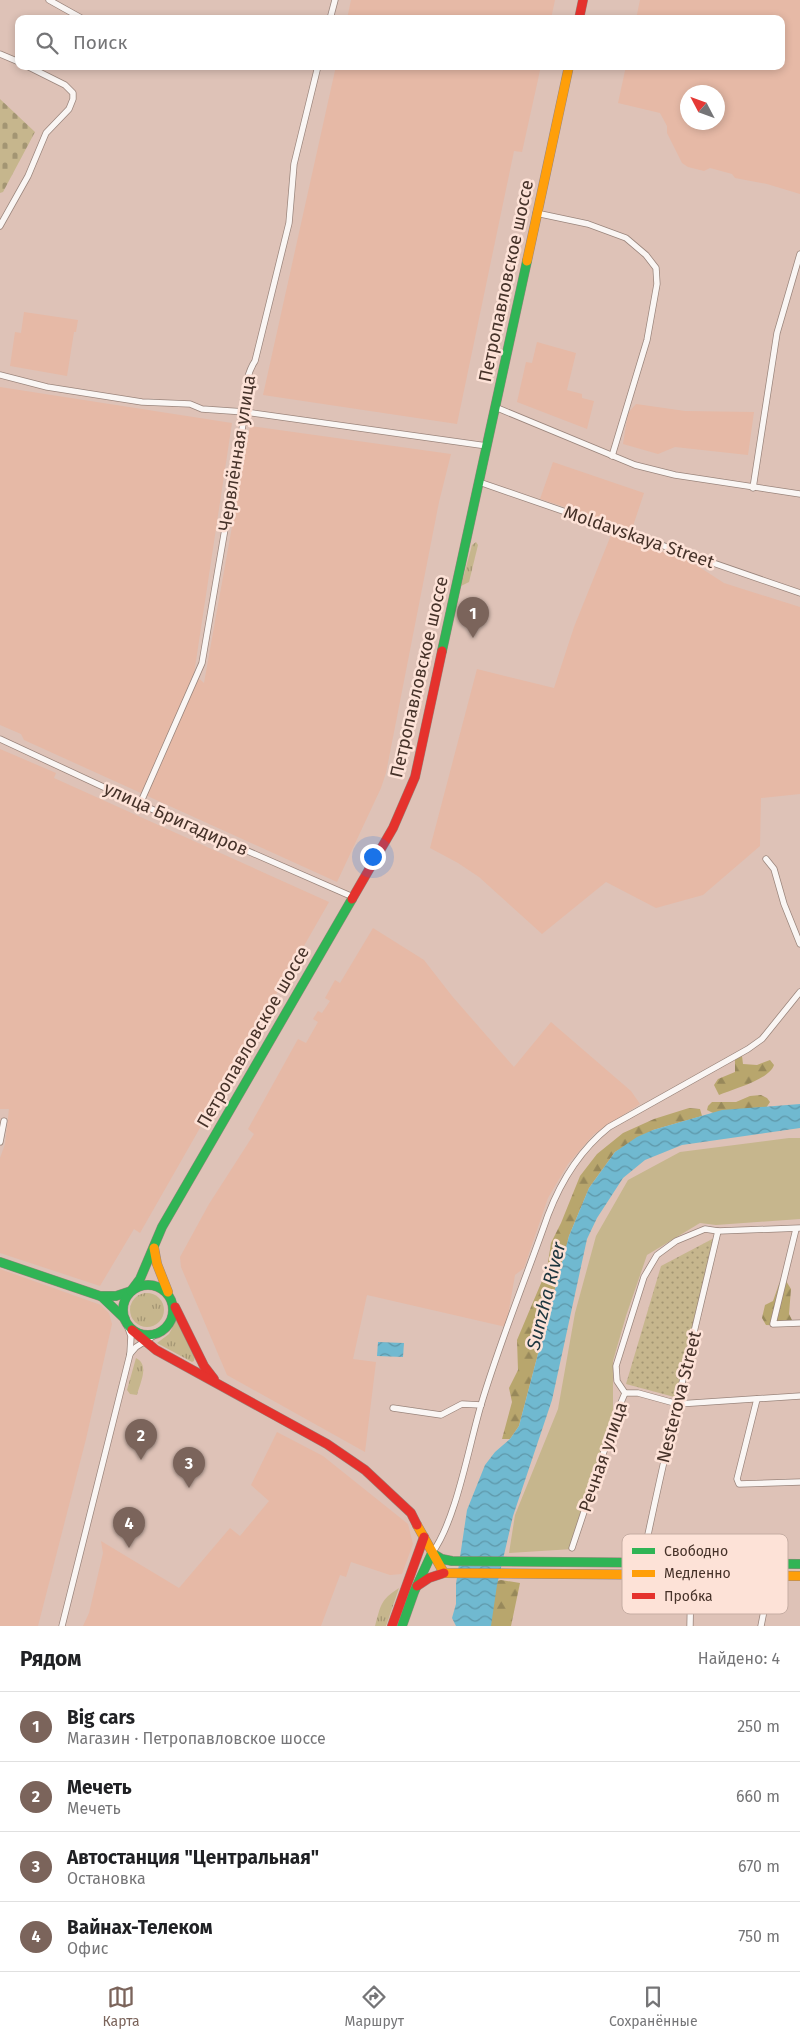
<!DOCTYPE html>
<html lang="ru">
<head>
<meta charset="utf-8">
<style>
  :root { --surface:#fff; --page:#f6f6f6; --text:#202124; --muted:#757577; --line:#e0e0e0; --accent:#7b645b }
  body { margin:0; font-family:"Fira Sans",sans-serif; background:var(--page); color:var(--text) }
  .compass { position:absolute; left:680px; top:85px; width:45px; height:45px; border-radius:50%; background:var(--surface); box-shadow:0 2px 8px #0003; rotate:311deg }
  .you { position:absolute; left:372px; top:856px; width:18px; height:18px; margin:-12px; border:4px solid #fff; border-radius:50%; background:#1a73e8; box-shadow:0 0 0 8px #1a73e833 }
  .badge { display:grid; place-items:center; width:32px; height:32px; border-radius:50%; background:var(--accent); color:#fff; font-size:16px; font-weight:700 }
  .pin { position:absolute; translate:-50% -41px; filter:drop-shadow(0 1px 2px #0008) }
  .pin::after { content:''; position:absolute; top:26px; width:18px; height:15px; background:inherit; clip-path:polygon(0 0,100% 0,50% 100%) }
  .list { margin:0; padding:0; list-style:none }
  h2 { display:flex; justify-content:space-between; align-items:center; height:65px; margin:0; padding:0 20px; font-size:21px }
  h2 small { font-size:16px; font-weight:400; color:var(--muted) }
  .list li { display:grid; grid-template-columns:32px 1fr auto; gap:15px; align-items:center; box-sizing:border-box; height:70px; padding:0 20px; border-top:1px solid var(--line) }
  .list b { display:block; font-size:19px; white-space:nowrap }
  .list p { margin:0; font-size:16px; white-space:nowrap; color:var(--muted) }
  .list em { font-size:16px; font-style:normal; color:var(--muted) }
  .icon { flex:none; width:28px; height:28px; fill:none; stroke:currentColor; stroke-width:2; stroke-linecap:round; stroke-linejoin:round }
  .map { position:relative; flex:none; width:800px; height:1626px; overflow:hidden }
  .search { position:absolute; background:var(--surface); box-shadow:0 2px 8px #0003; left:15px; right:15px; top:15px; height:55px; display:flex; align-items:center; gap:12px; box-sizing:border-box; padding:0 18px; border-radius:10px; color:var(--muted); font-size:19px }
  .sheet { height:345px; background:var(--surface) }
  nav { display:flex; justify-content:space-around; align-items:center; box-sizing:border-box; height:70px; border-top:1px solid var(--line); background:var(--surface); font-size:14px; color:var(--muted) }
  nav a { display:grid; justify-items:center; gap:2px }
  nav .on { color:var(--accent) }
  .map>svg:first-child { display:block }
  .built { fill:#e6b9a6; fill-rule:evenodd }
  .grass { fill:url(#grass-tufts) }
  .forest { fill:url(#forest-firs) }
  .cemetery { fill:url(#cemetery-stones) }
  .park { fill:url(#park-dots) }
  .garden { fill:#c6b68d }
  .water { fill:url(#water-waves) }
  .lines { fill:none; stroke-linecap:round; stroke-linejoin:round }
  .street-casing { stroke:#9a857c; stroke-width:7 }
  .fast-casing { stroke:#9a857c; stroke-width:10 }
  .slow-casing { stroke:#9a857c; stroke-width:10 }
  .jam-casing { stroke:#9a857c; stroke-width:10 }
  .street { stroke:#faf6f4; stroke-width:5.5 }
  .fast { stroke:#30b455; stroke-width:9 }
  .slow { stroke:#ff9f0a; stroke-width:9 }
  .jam { stroke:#e5322d; stroke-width:9 }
  .labels { text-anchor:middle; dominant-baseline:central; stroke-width:5; stroke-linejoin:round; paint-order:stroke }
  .street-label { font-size:18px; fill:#463229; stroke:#fde2d7 }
  .water-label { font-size:19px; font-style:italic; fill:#1d363f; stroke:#fde2d7 }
  .key { fill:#fde2d7; stroke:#c6ada3; stroke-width:1 }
  .key-label { font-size:14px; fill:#463229 }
</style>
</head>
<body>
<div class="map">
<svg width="800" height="1626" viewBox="0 0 800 1626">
  <defs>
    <pattern id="grass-tufts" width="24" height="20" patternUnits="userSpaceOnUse" patternTransform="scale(1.25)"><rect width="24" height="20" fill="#c6b68d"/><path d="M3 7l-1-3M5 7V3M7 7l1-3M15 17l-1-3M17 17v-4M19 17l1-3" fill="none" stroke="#a39573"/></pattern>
    <pattern id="forest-firs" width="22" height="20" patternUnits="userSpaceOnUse" patternTransform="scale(1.25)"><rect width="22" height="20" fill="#b8a66d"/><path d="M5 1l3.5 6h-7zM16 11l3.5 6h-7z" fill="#97885a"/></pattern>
    <pattern id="cemetery-stones" width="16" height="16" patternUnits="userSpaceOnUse" patternTransform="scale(1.25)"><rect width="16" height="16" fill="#c6b68d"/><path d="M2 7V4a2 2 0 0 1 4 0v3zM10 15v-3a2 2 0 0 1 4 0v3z" fill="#a39573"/></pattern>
    <pattern id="park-dots" width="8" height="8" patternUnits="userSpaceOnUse" patternTransform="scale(1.25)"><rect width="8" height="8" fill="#c6b68d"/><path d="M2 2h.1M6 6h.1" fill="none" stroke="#a39573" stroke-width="1.8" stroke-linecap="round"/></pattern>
    <pattern id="water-waves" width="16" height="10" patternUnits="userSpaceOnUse" patternTransform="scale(1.25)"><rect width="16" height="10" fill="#70b9d0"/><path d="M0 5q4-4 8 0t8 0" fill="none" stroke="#5e97a9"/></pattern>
  </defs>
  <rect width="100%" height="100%" fill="#dec2b7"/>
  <g class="built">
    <polygon points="351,0 555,0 551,19 347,19"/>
    <path d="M640,0h160v194l-33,-10 -32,-6 -3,-4 -22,-6 -6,3 -16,-4 -6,-4 -15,-30v-7l-7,-13 -42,-10 8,-37h155v-47h-145zM688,92h30v30h-30z"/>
    <polygon points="336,66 541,66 522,152 514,151 457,424 263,395"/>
    <polygon points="24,312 78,320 76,332 74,332 67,376 10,366 15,332 21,333"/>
    <polygon points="537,342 576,353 567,390 582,394 582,398 594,401 587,429 517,402 526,362 532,363"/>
    <polygon points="0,387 232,423 194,674 204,683 250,426 451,454 439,502 386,773 381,788 337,882 24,740 21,734 0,725"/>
    <polygon points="636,404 685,411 754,412 748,455 675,447 658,454 623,444 628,413"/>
    <polygon points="553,462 644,493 632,529 540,499"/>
    <polygon points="611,535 690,561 724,583 800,607 800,794 761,798 760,846 703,895 656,908 606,882 542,934 479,877 458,863 430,848 477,669 554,688 574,627"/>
    <polygon points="0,749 56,773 54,778 329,902 140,1233 134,1229 100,1286 0,1253 0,1158 5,1144 9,1109 0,1109"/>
    <polygon points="373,928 424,960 452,996 514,1067 551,1022 631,1091 640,1104 594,1134 568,1164 548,1198 524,1268 515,1275 506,1327 367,1295 353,1359 376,1362 365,1452 227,1375 181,1267 180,1257 209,1204 254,1134 248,1129 298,1039 306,1043 318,1022 313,1019 318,1011 322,1013 330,1001 325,998 335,980 340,983"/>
    <polygon points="0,1269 101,1305 109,1313 112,1324 86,1439 38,1626 0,1626"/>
    <polygon points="277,1432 323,1456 408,1524 413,1544 402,1574 390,1575 351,1562 346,1577 340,1575 321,1626 83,1626 89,1613 103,1553 101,1541 179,1588 230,1528 240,1536 269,1501 251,1485"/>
  </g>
  <g class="grass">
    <polygon points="476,542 478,545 469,582 461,586 472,545"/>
    <circle cx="147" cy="1310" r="17"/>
    <polygon points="177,1319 195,1356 194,1361 192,1362 157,1343 169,1334"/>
    <path d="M136,1358c14,7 4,25 1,37l-7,-1 -3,-4z"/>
    <path d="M399,1588l-13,38h-11c6,-21 5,-26 24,-38z"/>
  </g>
  <g class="forest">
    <path d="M742,1056l1,8 14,1 13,-5 4,5c-5,15 -41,24 -55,30l-5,-10 4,-6 17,-7v-14z"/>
    <polygon points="761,1095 767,1098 770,1102 766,1108 715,1114 707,1110 708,1106 712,1102 736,1102 750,1096"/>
    <polygon points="689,1108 700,1109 702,1116 653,1130 615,1152 589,1188 569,1236 519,1426 510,1439 502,1439 512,1402 509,1388 518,1370 517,1340 547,1269 551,1243 561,1223 580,1176 597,1154 623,1133 654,1119"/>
    <polygon points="786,1281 791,1289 789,1314 792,1320 788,1326 766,1325 762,1318 765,1305 773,1301 779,1284"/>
    <polygon points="501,1580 520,1583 511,1626 488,1626 497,1581"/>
  </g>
  <polygon class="cemetery" points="0,99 35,132 3,192 0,193"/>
  <polygon class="park" points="716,1237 678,1398 626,1384 661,1266"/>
  <polygon class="garden" points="789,1138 800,1138 800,1219 716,1225 700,1223 647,1255 626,1316 613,1361 613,1414 573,1549 509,1553 515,1515 558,1409 575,1313 596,1236 628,1180 680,1152"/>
  <g class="water">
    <polygon points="800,1104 800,1128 682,1145 645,1160 623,1178 597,1218 587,1239 552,1400 513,1516 497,1585 491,1626 456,1626 452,1618 456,1604 456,1584 467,1510 485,1465 495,1452 510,1439 519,1426 569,1236 589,1188 615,1152 637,1137 653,1130 722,1110"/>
    <polygon points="378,1342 404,1343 403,1357 377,1356"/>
  </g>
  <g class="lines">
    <g class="street-casing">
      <g id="street">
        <polyline points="49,0 83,19"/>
        <polyline points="330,19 335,0"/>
        <polyline points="0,54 19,62"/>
        <polyline points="536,213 588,224 626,238 646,255 656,268 657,284 647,340 612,456"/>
        <polyline points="0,226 28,176 46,133 69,109 73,99 73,93 65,85 27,66"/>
        <polyline points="0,375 47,387 142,402 190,404 202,409 245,412 487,446"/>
        <polyline points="495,407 635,465 675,475 800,494"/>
        <polyline points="479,482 800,593"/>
        <polyline points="753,488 777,333 800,254"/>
        <polyline points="0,739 140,804 353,897"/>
        <path d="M140,804l62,-141 43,-251c-1,-18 0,-36 10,-51l34,-138 5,-59 24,-98"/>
        <polyline points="766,859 774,869 784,904 800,944"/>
        <polyline points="0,1142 4,1121"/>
        <polyline points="796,1229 773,1324 800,1323"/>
        <polyline points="130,1354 136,1347 155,1335"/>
        <polyline points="625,1393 638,1393 678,1404 800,1396"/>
        <polyline points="757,1399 737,1479 739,1484 800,1482"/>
        <polyline points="393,1408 441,1415 462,1404 481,1405"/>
        <polyline points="572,1548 617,1412 625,1393 617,1381 616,1366 644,1277 657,1255 676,1241 705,1229 718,1231 800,1228"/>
        <path d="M432,1553c24,-32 37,-108 49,-148 19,-64 45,-127 67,-190 13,-34 32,-65 61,-88l139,-78 14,-10 38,-47"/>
        <path d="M642,1564c22,-111 50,-222 76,-333"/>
        <polyline points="62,1626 130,1354 131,1336 127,1325"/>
        <polyline points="690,1626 691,1575"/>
        <polyline points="761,1626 771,1575"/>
      </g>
    </g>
    <g class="fast-casing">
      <g id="fast">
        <polyline points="442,651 527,261"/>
        <polyline points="0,1262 100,1296 116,1296 131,1291"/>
        <circle cx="148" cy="1310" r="25"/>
        <polyline points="131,1291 140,1279 162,1227 352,899"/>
        <polyline points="102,1297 125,1319"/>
        <polyline points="432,1553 442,1559 452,1561 800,1564"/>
        <polyline points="402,1626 414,1592 432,1553"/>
      </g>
    </g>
    <g class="slow-casing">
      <g id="slow">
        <polyline points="527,261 569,66"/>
        <polyline points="154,1248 157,1264 168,1292"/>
        <polyline points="417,1525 444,1573 800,1576"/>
      </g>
    </g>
    <g class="jam-casing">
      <g id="jam">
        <polyline points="579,19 583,0"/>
        <polyline points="352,899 393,828 415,777 442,651"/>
        <polyline points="175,1307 204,1366 214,1379"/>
        <polyline points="132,1330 156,1350 327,1444 365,1470 411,1513 417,1525"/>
        <polyline points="417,1586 429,1578 444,1573"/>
        <polyline points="392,1626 424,1537"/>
      </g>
    </g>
    <use href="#street" class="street"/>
    <use href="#fast" class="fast"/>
    <use href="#slow" class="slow"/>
    <use href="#jam" class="jam"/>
  </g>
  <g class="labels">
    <g class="street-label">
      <text transform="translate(506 281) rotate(-78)">Петропавловское шоссе</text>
      <text transform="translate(237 453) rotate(-81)">Червлённая улица</text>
      <text transform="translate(639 537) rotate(19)">Moldavskaya Street</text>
      <text transform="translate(419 677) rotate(-77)">Петропавловское шоссе</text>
      <text transform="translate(176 819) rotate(24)">улица Бригадиров</text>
      <text transform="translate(253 1037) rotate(-60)">Петропавловское шоссе</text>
      <text transform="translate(679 1397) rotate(-76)">Nesterova Street</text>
      <text transform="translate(603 1457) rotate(-71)">Речная улица</text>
    </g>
    <g class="water-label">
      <text transform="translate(546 1296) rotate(-76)">Sunzha River</text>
    </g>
  </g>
  <rect x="622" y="1534" width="166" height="80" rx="8" class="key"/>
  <rect x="632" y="1548" width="23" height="6" fill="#30b455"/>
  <rect x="632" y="1570" width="23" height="7" fill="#ff9f0a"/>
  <rect x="632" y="1593" width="23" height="6" fill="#e5322d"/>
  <g class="key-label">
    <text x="664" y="1556">Свободно</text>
    <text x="664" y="1578">Медленно</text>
    <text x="664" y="1601">Пробка</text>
  </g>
</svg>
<svg class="compass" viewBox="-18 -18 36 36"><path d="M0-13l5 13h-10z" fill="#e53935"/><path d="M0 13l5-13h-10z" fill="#757577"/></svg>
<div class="you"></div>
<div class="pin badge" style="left:473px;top:638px">1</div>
<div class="pin badge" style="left:141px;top:1460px">2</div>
<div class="pin badge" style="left:189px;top:1488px">3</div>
<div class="pin badge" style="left:129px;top:1548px">4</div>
<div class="search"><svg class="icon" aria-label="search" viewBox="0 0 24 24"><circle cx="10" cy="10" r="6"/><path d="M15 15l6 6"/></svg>Поиск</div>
</div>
<section class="sheet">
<h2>Рядом<small>Найдено: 4</small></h2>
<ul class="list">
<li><span class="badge">1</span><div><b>Big cars</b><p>Магазин · Петропавловское шоссе</p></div><em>250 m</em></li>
<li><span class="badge">2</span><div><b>Мечеть</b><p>Мечеть</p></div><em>660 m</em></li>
<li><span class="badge">3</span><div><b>Автостанция &quot;Центральная&quot;</b><p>Остановка</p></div><em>670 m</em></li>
<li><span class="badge">4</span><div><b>Вайнах-Телеком</b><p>Офис</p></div><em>750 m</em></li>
</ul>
</section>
<nav>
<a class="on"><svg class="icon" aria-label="map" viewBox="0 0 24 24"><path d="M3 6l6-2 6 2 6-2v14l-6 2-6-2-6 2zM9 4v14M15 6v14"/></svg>Карта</a>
<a><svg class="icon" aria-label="directions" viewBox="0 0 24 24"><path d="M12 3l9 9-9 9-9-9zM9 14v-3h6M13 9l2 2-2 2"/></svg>Маршрут</a>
<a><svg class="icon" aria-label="saved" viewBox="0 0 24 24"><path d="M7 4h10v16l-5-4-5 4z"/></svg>Сохранённые</a>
</nav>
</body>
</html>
